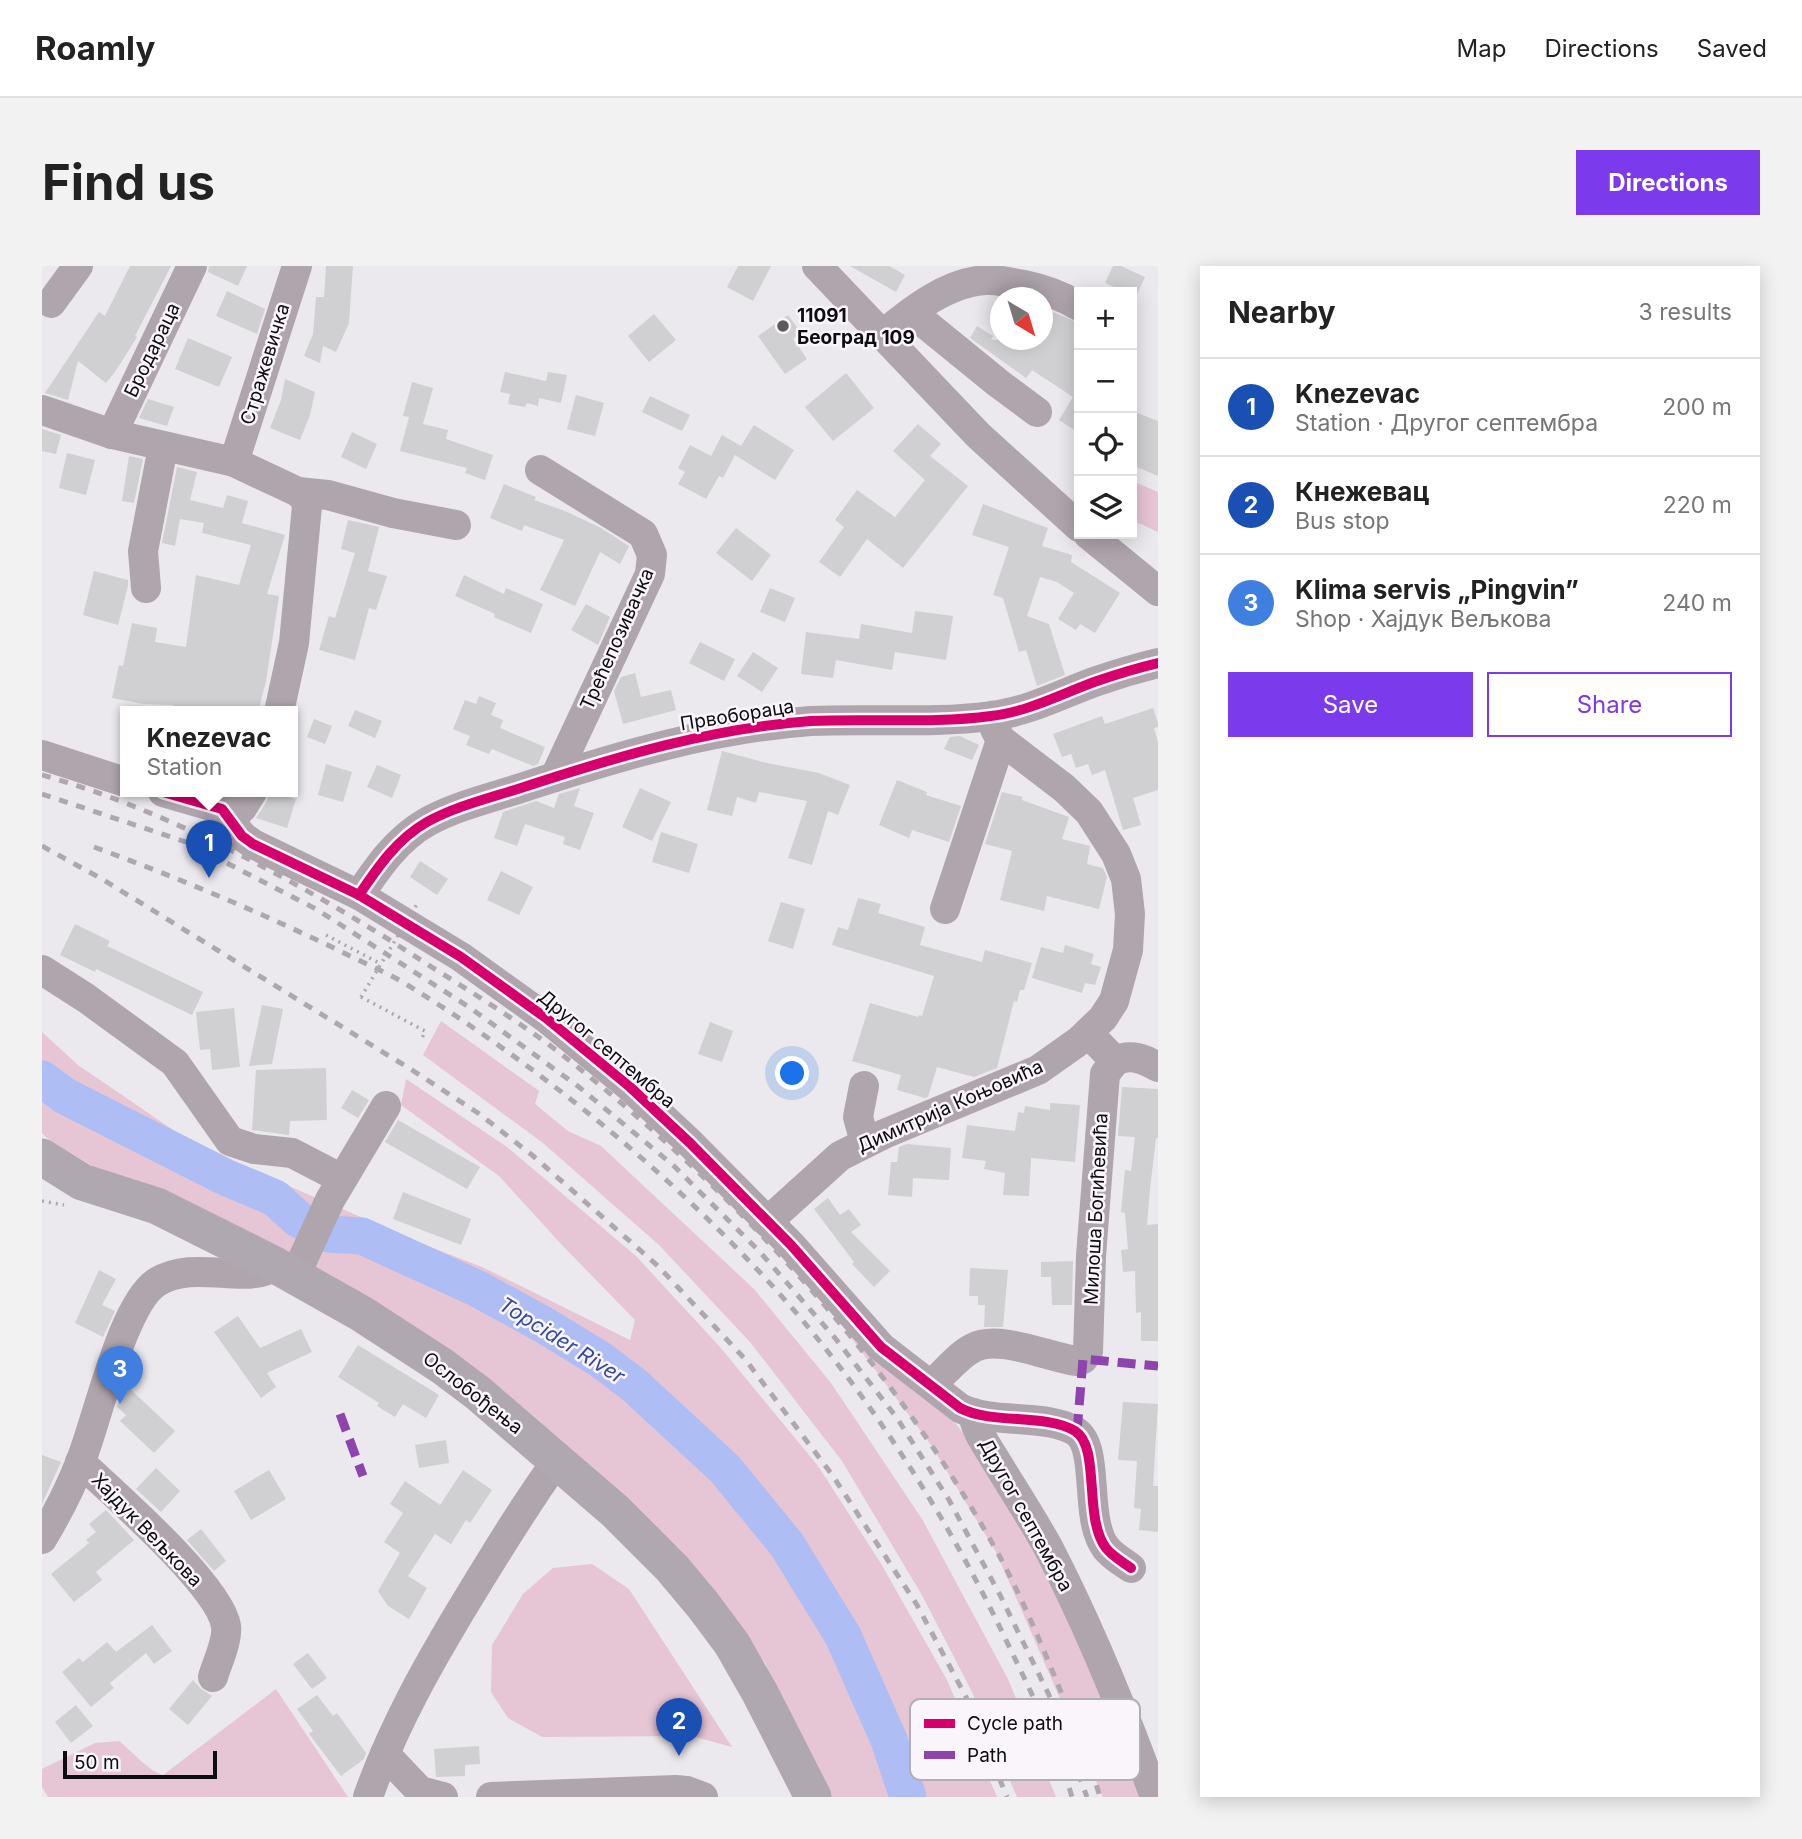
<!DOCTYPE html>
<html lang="en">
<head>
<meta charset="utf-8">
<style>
  :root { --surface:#fff; --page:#f2f2f2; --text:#222; --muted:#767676; --line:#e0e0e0; --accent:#7c3aed }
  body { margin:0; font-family:Inter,sans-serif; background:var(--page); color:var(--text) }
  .controls { position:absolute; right:21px; top:21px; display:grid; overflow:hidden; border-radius:0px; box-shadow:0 4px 18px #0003 }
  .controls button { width:63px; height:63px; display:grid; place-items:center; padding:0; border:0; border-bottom:2px solid var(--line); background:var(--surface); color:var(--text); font:35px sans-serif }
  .compass { position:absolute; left:948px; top:21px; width:63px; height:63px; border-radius:50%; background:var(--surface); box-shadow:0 4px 18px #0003; rotate:142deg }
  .scale { position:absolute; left:21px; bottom:18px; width:154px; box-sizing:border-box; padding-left:7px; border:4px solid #0d0c0e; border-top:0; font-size:19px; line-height:24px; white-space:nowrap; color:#0d0c0e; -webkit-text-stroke:5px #f9f5fb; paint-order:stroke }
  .you { position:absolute; left:751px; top:808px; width:24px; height:24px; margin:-18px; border:5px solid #fff; border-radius:50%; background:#1a73e8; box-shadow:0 0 0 10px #1a73e833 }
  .badge { display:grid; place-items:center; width:46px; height:46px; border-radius:50%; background:var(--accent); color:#fff; font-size:23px; font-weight:700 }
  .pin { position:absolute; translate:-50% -58px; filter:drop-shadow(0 2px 4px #0008) }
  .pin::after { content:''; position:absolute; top:37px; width:24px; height:21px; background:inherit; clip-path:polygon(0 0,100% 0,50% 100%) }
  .popup { position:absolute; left:78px; top:440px; width:178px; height:91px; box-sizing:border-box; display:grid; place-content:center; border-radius:0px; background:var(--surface); filter:drop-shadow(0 2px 5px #0005); font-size:23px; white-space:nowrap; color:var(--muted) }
  .popup b { font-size:26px; color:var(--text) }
  .popup::after { content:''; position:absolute; left:50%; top:100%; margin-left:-14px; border:14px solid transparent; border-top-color:var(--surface) }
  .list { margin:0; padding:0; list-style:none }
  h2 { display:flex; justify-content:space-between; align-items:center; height:91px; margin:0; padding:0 28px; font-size:30px }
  h2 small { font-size:23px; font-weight:400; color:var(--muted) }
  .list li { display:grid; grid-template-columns:46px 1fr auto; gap:21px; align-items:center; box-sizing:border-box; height:98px; padding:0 28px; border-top:2px solid var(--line) }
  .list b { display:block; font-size:26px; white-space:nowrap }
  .list p { margin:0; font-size:23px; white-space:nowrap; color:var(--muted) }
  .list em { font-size:23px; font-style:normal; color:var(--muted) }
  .actions { display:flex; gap:14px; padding:21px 28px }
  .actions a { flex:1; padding:16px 0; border:2px solid var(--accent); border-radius:0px; text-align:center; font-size:24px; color:var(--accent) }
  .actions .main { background:var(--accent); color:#fff }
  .icon { flex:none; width:38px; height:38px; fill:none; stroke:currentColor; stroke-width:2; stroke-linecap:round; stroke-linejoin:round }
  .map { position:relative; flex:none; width:1116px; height:1531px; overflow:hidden; border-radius:0px }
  header { display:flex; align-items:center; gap:42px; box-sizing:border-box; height:98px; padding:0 35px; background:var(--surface); border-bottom:2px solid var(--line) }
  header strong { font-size:33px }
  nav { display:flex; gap:38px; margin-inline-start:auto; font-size:24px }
  .intro { display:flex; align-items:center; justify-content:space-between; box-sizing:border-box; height:168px; padding:0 42px }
  h1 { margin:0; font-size:49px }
  .button { padding:18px 32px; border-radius:0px; background:var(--accent); color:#fff; font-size:24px; font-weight:700 }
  main { display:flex; gap:42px; padding:0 42px }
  aside { flex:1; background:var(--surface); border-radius:0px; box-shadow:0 4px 18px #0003 }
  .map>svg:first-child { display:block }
  .green { fill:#e6c5d4 }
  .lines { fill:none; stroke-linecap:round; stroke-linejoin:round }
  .river { stroke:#aebef5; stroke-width:37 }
  .building { fill:#d0cfd2 }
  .path { stroke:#aba6ac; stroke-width:3.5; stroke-dasharray:2 5; stroke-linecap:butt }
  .minor { stroke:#afa5ad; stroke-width:30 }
  .major { stroke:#b0a8b1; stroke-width:37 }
  .rail { stroke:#aea8ad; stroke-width:5; stroke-dasharray:9 9; stroke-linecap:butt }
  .path-bridge { stroke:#aba6ac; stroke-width:3.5; stroke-dasharray:2 5; stroke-linecap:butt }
  .quiet { stroke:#8e44ad; stroke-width:9; stroke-dasharray:18 9; stroke-linecap:butt }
  .cycleway-casing { stroke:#f9f5fb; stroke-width:15 }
  .cycleway { stroke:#d6006c; stroke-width:10 }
  .poi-dot { fill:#5b595c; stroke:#f9f5fb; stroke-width:2.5 }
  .labels { text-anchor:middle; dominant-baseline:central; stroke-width:5; stroke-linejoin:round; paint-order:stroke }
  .poi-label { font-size:19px; font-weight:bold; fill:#0d0c0e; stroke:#f9f5fb; text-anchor:start }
  .street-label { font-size:19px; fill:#0d0c0e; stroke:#f9f5fb }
  .water-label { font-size:21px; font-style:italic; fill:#3649a1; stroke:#f9f5fb }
  .key { fill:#f9f5fb; stroke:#b2afb4; stroke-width:2 }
  .key-label { font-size:19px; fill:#0d0c0e }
</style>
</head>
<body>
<header>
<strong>Roamly</strong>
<nav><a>Map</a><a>Directions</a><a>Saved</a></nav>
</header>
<div class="intro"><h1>Find us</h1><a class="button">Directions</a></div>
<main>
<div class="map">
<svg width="1116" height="1531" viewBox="0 0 1116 1531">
  <rect width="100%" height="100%" fill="#ebe9ed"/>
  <g class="green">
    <polygon points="1090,215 1116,226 1116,266 1090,254"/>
    <polygon points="399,755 497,825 493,838 526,865 559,880 712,1023 789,1117 880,1253 966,1413 1014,1531 975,1531 930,1426 881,1331 800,1195 708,1076 617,979 501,877 381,789"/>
    <polygon points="0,766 36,799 156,881 386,980 440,1001 588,1074 593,1054 519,978 457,910 359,839 364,813 465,881 594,990 678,1081 776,1200 838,1296 905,1414 955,1531 884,1531 841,1420 814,1369 731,1241 627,1131 489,1041 387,991 390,1007 518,1068 649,1170 745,1279 823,1418 864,1531 783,1531 723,1397 635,1281 402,1086 57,904 6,873 0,867"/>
    <polygon points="799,1058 905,1146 943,1196 1023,1330 1104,1531 1061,1531 954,1286 889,1179"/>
    <polygon points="550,1298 587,1323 690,1481 650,1470 500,1471 466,1452 449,1426 450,1379 481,1328 511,1302"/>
    <path d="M234,1423l72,108h-300l-6,-10v-18l53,-26 24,-2c13,10 29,30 44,34z"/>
  </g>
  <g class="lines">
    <polyline class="river" points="0,813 23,830 183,911 233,932 256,953 286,968 320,970 436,1023 502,1059 559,1094 592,1119 683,1203 745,1279 801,1370 847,1474 866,1531"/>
  </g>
  <g class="building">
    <polygon points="88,0 129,0 93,70 95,71 73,106 64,117 36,95 26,134 3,127 57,46 63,50"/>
    <polygon points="167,0 205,0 196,20 166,6"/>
    <polygon points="284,0 311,0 307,57 294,86 281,80 278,97 262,90 271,68 274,31 282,31"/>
    <polygon points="696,0 729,0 711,35 685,21"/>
    <polygon points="808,0 847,0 863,9 854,26"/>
    <polygon points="1071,0 1079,0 1103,11 1094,31 1090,29 1090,26 1083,26 1063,17"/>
    <polygon points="185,25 223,43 215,68 174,50"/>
    <polygon points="1011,46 1037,57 1037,167 1017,154 1031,131 990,104 984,112 928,72 935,60 951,70 949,74 1000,74 1000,60"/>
    <polygon points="612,48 634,74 607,96 586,70"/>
    <polygon points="746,49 759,67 751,73 765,93 743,108 716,70"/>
    <polygon points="146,72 190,91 177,121 133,103"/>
    <polygon points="463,106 504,115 506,106 525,109 519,137 497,132 496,140 485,137 483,141 466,138 468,128 458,126"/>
    <polygon points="804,107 832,142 791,175 763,141"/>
    <polygon points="243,113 273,126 268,149 258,174 228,162 239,134"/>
    <polygon points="370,116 391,122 381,158 406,164 404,173 451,189 443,214 423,207 425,202 358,185 367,151 361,150"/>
    <polygon points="534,129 562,137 553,170 525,163"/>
    <polygon points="608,130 648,149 640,165 600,146"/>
    <polygon points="106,133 132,141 125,160 97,152"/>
    <polygon points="1090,145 1116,155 1116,210 1090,199"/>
    <polygon points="876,158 899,178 888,190 926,220 861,302 825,273 798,311 777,296 802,261 793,254 815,224 853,251 883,214 851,185"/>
    <polygon points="712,159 752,184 733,214 693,189 681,212 677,210 664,233 636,218 643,206 636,202 648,179 669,190 680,169 699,180 694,188"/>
    <polygon points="0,163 19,169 14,188 0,185"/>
    <polygon points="310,166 335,178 324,203 299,191"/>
    <polygon points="25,187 53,194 44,229 17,222"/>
    <polygon points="87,190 101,193 92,237 80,235"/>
    <polygon points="135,201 155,206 148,234 181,242 185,229 206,235 200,257 243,269 225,328 237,330 224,415 216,446 131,446 132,439 102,438 70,432 77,399 81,400 90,357 115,362 113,376 144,381 154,309 197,319 209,279 160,267 162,257 138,253 133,280 120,277"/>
    <polygon points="462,218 494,231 492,234 523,245 559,262 587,280 578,298 558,286 533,340 498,324 522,274 482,259 480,265 448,252"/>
    <polygon points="941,238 1006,262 1000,280 1030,289 1029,296 1078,327 1053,367 1038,358 1034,364 1016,353 1032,327 1015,316 998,311 985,350 1007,358 1023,409 995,420 984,384 977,386 961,332 951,329 967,281 930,269"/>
    <polygon points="306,254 337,261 326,305 345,310 334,344 327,342 313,394 277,384 287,350 293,352 313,287 299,283"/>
    <polygon points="694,262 729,289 710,315 674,287"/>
    <polygon points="52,305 86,314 86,320 76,359 41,349"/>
    <polygon points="422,309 462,328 464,322 501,338 489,367 452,351 453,348 413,330"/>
    <polygon points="728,322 753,332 743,356 718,346"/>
    <polygon points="544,338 568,351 556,379 529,364"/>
    <polygon points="873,345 911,350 904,394 853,386 850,404 794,394 791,412 759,408 764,366 817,373 819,358 870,367"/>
    <polygon points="658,376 693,393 682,415 647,397"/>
    <polygon points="711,386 736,402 720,426 695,410"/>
    <polygon points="593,407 599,431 629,424 634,444 581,458 572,425 579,411"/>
    <polygon points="437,430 454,437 449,449 461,454 458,462 503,481 496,498 491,500 450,483 447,488 424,479 428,470 411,463 423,434 434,438"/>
    <polygon points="1111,442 1116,457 1116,461 1112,462 1116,476 1116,524 1091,532 1099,559 1081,564 1063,504 1050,509 1046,498 1034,502 1029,488 1020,491 1011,468 1060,450 1063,458"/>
    <polygon points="313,444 340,455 333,472 306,460"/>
    <polygon points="272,453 290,460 283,478 265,471"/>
    <polygon points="918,470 937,479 930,494 902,483 908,471"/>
    <polygon points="680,485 725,497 777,507 808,519 796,549 786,545 770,599 746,592 765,535 717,526 714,537 695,531 690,550 665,544"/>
    <polygon points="284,498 310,506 301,536 276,529"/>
    <polygon points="335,499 359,509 350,532 325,521"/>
    <polygon points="855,514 885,526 884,529 919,540 907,576 870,564 867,572 837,559"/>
    <polygon points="538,522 532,540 552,547 538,584 521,578 523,571 483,558 475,580 452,572 461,546 494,535 512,542 517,528"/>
    <polygon points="598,522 629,536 610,575 580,561"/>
    <polygon points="227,526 254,533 245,562 214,552 225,535"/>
    <polygon points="960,526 981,531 980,534 1027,551 1020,573 1048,580 1045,598 1061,602 1065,611 1057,643 1005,630 1002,645 958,634 970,585 943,578"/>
    <polygon points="619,566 656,578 647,607 610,596"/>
    <polygon points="378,595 406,613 395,629 368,611"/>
    <polygon points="459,605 491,621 477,649 445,634"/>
    <polygon points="816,632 839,638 836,647 883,661 878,679 940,696 943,684 990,697 982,724 978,724 975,736 972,735 955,802 932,811 895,801 886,831 883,832 855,824 859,809 810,795 828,737 876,751 877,749 880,750 892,710 790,679 796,661 806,664"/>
    <polygon points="739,636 763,643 751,683 726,675"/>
    <polygon points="33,658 68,675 65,680 161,726 150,749 54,703 53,706 18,689"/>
    <polygon points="1023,679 1052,688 1049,698 1059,701 1053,719 1043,717 1040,727 990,712 999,681 1021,687"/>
    <polygon points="220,739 241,743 230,798 207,800"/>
    <polygon points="192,742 198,801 170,804 168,783 158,784 154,746"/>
    <polygon points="668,756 691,765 680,796 656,788"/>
    <polygon points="284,802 285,854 248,855 247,869 210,864 214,804"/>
    <polygon points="1080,821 1116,823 1116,872 1114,872 1108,923 1105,959 1116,958 1116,1075 1099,1075 1099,1046 1094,1047 1093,1005 1081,1006 1079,984 1086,983 1083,947 1079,946 1083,904 1089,905 1093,871 1076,870"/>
    <polygon points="310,824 327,834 316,852 299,842"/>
    <polygon points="1008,837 1038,839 1033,896 989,892 987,930 961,929 963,907 942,903 944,895 920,892 925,859 973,865 976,846 982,847 983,840 1008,844"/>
    <polygon points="356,854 438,901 425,923 343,876"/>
    <polygon points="865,878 909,882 907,914 871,912 870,931 846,929 849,896 855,896 857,881"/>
    <polygon points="361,926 429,953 419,979 351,953"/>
    <polygon points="786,932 798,949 807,943 819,959 809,966 848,1005 832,1021 810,998 812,996 772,943"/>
    <polygon points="1031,995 1030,1039 1010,1039 1009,1011 999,1011 999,996"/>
    <polygon points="928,1002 966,1004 961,1061 942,1061 943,1039 936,1039 936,1030 927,1030"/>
    <polygon points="57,1004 74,1013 60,1039 73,1045 61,1071 33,1057"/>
    <polygon points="196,1050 218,1082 259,1063 270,1086 225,1107 234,1121 219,1132 172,1066"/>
    <polygon points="316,1079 397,1129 384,1152 361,1138 353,1151 335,1140 337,1137 296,1111"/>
    <polygon points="88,1123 133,1165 112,1187 78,1155 84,1149 75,1141 77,1135"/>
    <polygon points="1081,1136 1116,1138 1111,1220 1116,1220 1116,1266 1097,1264 1099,1243 1092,1242 1095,1195 1076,1194"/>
    <polygon points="404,1174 407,1197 377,1202 373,1179"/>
    <polygon points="0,1189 19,1196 0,1238"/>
    <polygon points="114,1202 138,1225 119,1246 94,1223"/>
    <polygon points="227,1204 244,1233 209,1254 192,1225"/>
    <polygon points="421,1204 450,1224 428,1257 424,1254 409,1278 393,1268 366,1310 385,1322 367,1353 346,1340 336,1325 358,1287 342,1276 361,1247 348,1238 363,1215 398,1239"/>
    <polygon points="64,1244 92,1274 54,1306 60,1314 32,1336 9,1308 47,1277 44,1274 54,1266 47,1258"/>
    <polygon points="159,1263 184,1295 172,1305 145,1274"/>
    <polygon points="110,1359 130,1385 112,1398 104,1387 68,1417 72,1422 49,1441 20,1406 37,1392 41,1396 65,1376 74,1386"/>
    <polygon points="266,1387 285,1412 270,1423 251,1398"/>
    <polygon points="151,1414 159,1423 170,1430 146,1459 127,1443"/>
    <polygon points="275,1429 291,1450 295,1447 324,1487 322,1493 299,1510 267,1468 271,1465 255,1443"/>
    <polygon points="34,1439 51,1460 29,1477 13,1456"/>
    <polygon points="437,1480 438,1498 423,1499 423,1510 394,1511 392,1483"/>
  </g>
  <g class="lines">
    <g class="path">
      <polyline points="284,669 339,698"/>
      <polyline points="319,731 383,765 379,775"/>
      <polyline points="0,935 22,939"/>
    </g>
    <g class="minor">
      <polyline points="775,0 936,169 1037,261"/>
      <polyline points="9,37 36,0"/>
      <polyline points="870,47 956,117 995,146"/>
      <path d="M840,69c29,-24 65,-53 104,-55 13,-1 25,3 38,5 20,4 38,11 55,21"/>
      <polyline points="0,144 70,168 192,196 256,226 263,233 265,240 252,377 237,446"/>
      <polyline points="70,168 150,0"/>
      <polyline points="192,196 255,0"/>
      <polyline points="498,204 601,268 610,289 608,308 513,511"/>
      <polyline points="256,226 286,229 351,247 414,259"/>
      <polyline points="1046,268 1116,325"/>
      <polyline points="104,322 101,285 121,181"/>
      <polyline points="0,489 83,516"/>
      <path d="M121,526l59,17 20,27 11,8 106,51 102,62 85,61 84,69 60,56 101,102 90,102 79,61c32,17 85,5 115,23 26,16 8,87 31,117 6,8 17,14 25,20"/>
      <polyline points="187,552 200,542 210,526"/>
      <path d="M317,629c19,-28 38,-56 68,-73 31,-17 67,-25 100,-36 92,-30 186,-58 284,-65 60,-3 121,3 180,-5 37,-4 72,-23 106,-35 20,-7 40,-13 61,-18"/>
      <polyline points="903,643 959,474"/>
      <polyline points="0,704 44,732 133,797 188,875 212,883 250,887 300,913"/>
      <path d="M1073,795c16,-8 29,-2 43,6"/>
      <polyline points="822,820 816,851 823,876"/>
      <polyline points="725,956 798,890 842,868 996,804 1037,775 1061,752 1072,735 1086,684 1088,648 1084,613 1074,588 1047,546 1022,522 959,474 953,463 952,450"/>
      <polyline points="253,1010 288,934 344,840"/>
      <path d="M889,1119c13,-11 26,-29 42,-37 25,-14 75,9 103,13l7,-2 5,-7 3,-96 14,-182 10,-13 -27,-28"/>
      <path d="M931,1147c2,17 14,33 23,48 17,28 36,57 52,86 42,81 76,165 107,250"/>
      <path d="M38,1196c33,31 140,124 146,164 2,15 -9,37 -13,51"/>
      <path d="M0,1273c15,-25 28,-50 38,-76 17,-41 42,-159 77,-181 39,-24 91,5 118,-17"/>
      <polyline points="343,1488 378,1525 401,1531"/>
      <path d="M326,1531c25,-71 62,-136 101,-200 28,-46 56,-92 87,-135"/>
      <polyline points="449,1531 633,1524 645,1525 661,1531"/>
    </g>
    <polyline class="major" points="0,891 40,916 115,940 233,999 320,1048 400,1100 436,1127 573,1245 630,1302 661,1339 690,1378 718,1427 771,1531"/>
    <g class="rail">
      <path d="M0,509c126,35 261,109 371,180 51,33 105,65 152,102 174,137 328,306 435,500 24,45 44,93 63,140 13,33 27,66 37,100"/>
      <polyline points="0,528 144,576 274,643 427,741 537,821 632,900 718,986 793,1072 855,1152 907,1234 958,1329 1007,1429 1045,1531"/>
      <polyline points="0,580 60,613 370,804 436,847 490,889 616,1000 703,1093 791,1210 875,1339 924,1431 965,1531"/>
      <path d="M52,581c82,30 163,64 242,102 23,12 48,22 70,35 131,81 257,183 361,296 95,103 179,234 239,360 25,52 50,102 66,157"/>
    </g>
    <polyline class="path-bridge" points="319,731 375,638"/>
    <g class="quiet">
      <polyline points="298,1148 321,1210"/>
      <polyline points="1035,1166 1041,1093 1116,1100"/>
    </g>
    <g class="cycleway-casing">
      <g id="cycleway">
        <path d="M121,526l59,17 20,27 11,8 106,51 102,62 85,61 84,69 60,56 101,102 90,102 79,61c32,17 85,5 115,23 26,16 8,87 31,117 6,8 17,14 25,20"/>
        <path d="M317,629c19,-28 38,-56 68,-73 31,-17 67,-25 100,-36 92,-30 186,-58 284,-65 60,-3 121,3 180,-5 37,-4 72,-23 106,-35 20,-7 40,-13 61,-18"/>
      </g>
    </g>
    <use href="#cycleway" class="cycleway"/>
  </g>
  <circle class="poi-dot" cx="741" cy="60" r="7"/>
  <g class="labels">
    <g class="poi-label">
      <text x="755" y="49">11091<tspan x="755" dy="22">Београд 109</tspan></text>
    </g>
    <g class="street-label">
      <text transform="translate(110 84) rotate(-64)">Бродараца</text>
      <text transform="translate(223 98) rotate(-73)">Стражевичка</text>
      <text transform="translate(575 373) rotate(-66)">Трећепозивачка</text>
      <text transform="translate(695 449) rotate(-9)">Првобораца</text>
      <text transform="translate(565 783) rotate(40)">Другог септембра</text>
      <text transform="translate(908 840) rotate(-24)">Димитрија Коњовића</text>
      <text transform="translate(1054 943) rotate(-87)">Милоша Богићевића</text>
      <text transform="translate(431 1127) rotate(38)">Ослобођења</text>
      <text transform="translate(984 1249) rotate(61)">Другог септембра</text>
      <text transform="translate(105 1264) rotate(46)">Хајдук Вељкова</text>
    </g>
    <g class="water-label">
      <text transform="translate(520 1074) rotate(32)">Topcider River</text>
    </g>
  </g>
  <rect x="868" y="1433" width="230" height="81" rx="10" class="key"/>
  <rect x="882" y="1453" width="31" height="9" fill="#d6006c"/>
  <rect x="882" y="1485" width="31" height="8" fill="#8e44ad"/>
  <g class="key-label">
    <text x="925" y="1464">Cycle path</text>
    <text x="925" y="1496">Path</text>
  </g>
</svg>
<div class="controls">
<button>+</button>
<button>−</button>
<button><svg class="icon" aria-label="locate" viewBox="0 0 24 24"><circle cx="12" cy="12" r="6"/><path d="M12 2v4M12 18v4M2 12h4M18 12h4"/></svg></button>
<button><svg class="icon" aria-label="layers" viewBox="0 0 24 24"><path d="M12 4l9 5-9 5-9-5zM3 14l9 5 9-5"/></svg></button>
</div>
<svg class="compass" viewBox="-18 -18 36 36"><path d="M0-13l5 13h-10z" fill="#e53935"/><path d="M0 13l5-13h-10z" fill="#767676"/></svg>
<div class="scale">50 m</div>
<div class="you"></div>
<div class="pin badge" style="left:167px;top:612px;background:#1a4fb4">1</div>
<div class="popup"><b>Knezevac</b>Station</div>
<div class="pin badge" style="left:637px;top:1490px;background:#1a4fb4">2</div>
<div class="pin badge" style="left:78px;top:1138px;background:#3f7fe0">3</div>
</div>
<aside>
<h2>Nearby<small>3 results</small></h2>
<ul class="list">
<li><span class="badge" style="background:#1a4fb4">1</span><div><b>Knezevac</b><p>Station · Другог септембра</p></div><em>200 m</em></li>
<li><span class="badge" style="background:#1a4fb4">2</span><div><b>Кнежевац</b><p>Bus stop</p></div><em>220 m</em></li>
<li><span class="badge" style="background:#3f7fe0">3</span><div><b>Klima servis „Pingvin”</b><p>Shop · Хајдук Вељкова</p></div><em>240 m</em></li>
</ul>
<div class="actions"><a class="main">Save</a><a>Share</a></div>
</aside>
</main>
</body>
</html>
